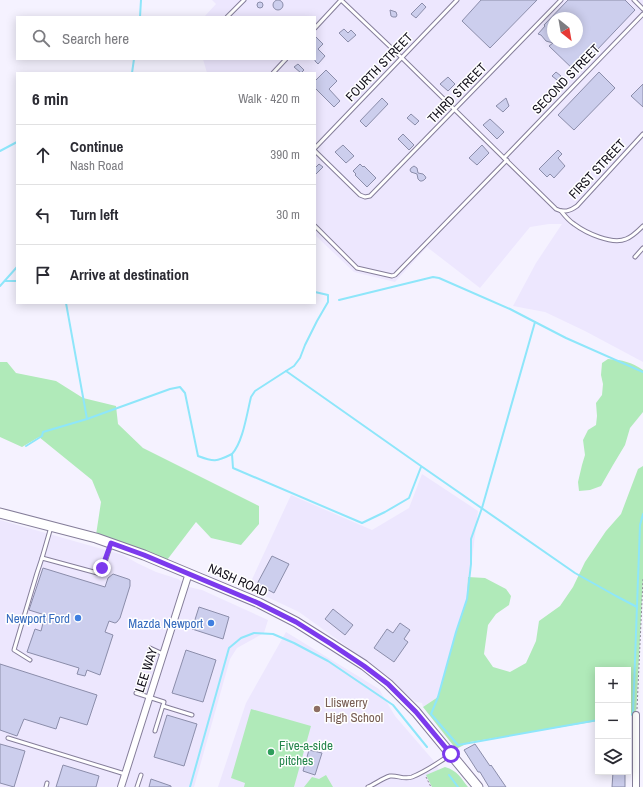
<!DOCTYPE html>
<html lang="en">
<head>
<meta charset="utf-8">
<style>
  :root { --surface:#fff; --page:#f7f7f7; --text:#2b2b33; --muted:#7c7c81; --line:#e1e1e2 }
  body { margin:0; font-family:"Archivo Narrow",sans-serif; background:var(--page); color:var(--text) }
  .controls { position:absolute; right:12px; bottom:12px; display:grid; overflow:hidden; border-radius:0px; box-shadow:0 2px 10px #0003 }
  .controls button { width:36px; height:36px; display:grid; place-items:center; padding:0; border:0; border-bottom:1px solid var(--line); background:var(--surface); color:var(--text); font:20px sans-serif }
  .compass { position:absolute; left:547px; top:12px; width:36px; height:36px; border-radius:50%; background:var(--surface); box-shadow:0 2px 10px #0003; rotate:149deg }
  .stop { position:absolute; width:12px; height:12px; margin:-9px; border:3px solid #7c3aed; border-radius:50%; background:#fff }
  .stop.end { background:#7c3aed; border-color:#fff; box-shadow:0 1px 4px #0008 }
  .list { margin:0; padding:0; list-style:none }
  h2 { display:flex; justify-content:space-between; align-items:center; height:52px; margin:0; padding:0 16px; font-size:17px }
  h2 small { font-size:13px; font-weight:400; color:var(--muted) }
  .list li { display:grid; grid-template-columns:26px 1fr auto; gap:12px; align-items:center; box-sizing:border-box; height:60px; padding:0 16px; border-top:1px solid var(--line) }
  .list b { display:block; font-size:15px; white-space:nowrap }
  .list p { margin:0; font-size:13px; white-space:nowrap; color:var(--muted) }
  .list em { font-size:13px; font-style:normal; color:var(--muted) }
  .icon { flex:none; width:22px; height:22px; fill:none; stroke:currentColor; stroke-width:2; stroke-linecap:round; stroke-linejoin:round }
  .map { position:relative; flex:none; width:643px; height:787px; overflow:hidden }
  .search { position:absolute; background:var(--surface); box-shadow:0 2px 10px #0003; left:16px; top:16px; width:300px; height:44px; display:flex; align-items:center; gap:10px; box-sizing:border-box; padding:0 14px; border-radius:0px; color:var(--muted); font-size:15px }
  .panel { position:absolute; background:var(--surface); box-shadow:0 2px 10px #0003; left:16px; top:72px; width:300px; height:232px; border-radius:0px }
  .map>svg:first-child { display:block }
  .built { fill:#ede7fe; fill-rule:evenodd }
  .green { fill:#b0eab9 }
  .lines { fill:none; stroke-linecap:round; stroke-linejoin:round }
  .stream { stroke:#8ee6fa; stroke-width:2 }
  .building { fill:#ccceed; stroke:#8b8daa; fill-rule:evenodd }
  .lane-casing { stroke:#857e9a; stroke-width:5 }
  .street-casing { stroke:#857e9a; stroke-width:8 }
  .secondary-casing { stroke:#857e9a; stroke-width:11 }
  .path { stroke:#8c8996; stroke-width:1; stroke-dasharray:2 2; stroke-linecap:butt }
  .lane { stroke:#fff; stroke-width:3 }
  .street { stroke:#fff; stroke-width:6 }
  .secondary { stroke:#fff; stroke-width:9 }
  .route { stroke:#7c3aed; stroke-width:5 }
  .shop-dot { fill:#3f7fe0; stroke:#fff; stroke-width:1.5 }
  .education-dot { fill:#8d6e63; stroke:#fff; stroke-width:1.5 }
  .leisure-dot { fill:#2e9e5b; stroke:#fff; stroke-width:1.5 }
  .labels { text-anchor:middle; dominant-baseline:central; stroke-width:3; stroke-linejoin:round; paint-order:stroke }
  .street-label { font-size:13px; fill:#120f1a; stroke:#fff }
  .shop-label { font-size:13px; fill:#366cbe; stroke:#fff; text-anchor:end }
  .education-label { font-size:13px; fill:#785e54; stroke:#fff; text-anchor:start }
  .leisure-label { font-size:13px; fill:#27864d; stroke:#fff; text-anchor:start }
</style>
</head>
<body>
<div class="map">
<svg width="643" height="787" viewBox="0 0 643 787">
  <rect width="100%" height="100%" fill="#f5f2ff"/>
  <g class="built">
    <path d="M212,0h431v362l-58,-31 -40,-19 -32,-6 23,-43 26,-39h-13l-19,3 -50,61 -53,-41 -32,35 -41,-10 -39,-37v-162h-108l-4,-14h112v-42h-111l12,-13zM553,18h24v24h-24z"/>
    <polygon points="422,474 478,511 467,599 456,632 438,697 423,707 422,703 416,702 342,643 299,612 248,588 291,495 372,530 409,508"/>
    <polygon points="0,520 123,555 137,563 156,572 178,579 189,587 202,590 268,620 264,633 237,648 230,659 194,787 0,787"/>
    <polygon points="286,632 379,689 395,716 433,760 439,770 451,787 218,787 246,703"/>
  </g>
  <g class="green">
    <path d="M608,359c15,1 23,3 35,11v42l-13,16 -5,17 -12,20 -12,21 -11,4 -11,1 -1,-9 4,-17 3,-10 -2,-15 5,-10 8,-5 1,-9 -1,-13 6,-8 1,-11 -2,-9 1,-12z"/>
    <polygon points="0,362 7,362 16,373 56,381 83,398 116,406 118,424 143,448 259,506 259,524 241,545 211,538 196,522 167,560 96,535 101,502 92,480 39,437 22,447 0,437"/>
    <polygon points="643,466 643,579 636,715 628,716 628,670 598,670 598,721 470,742 456,749 423,707 438,697 456,632 467,599 468,577 485,578 506,589 511,596 509,605 496,614 488,625 484,654 493,667 510,672 526,663 536,641 539,621 560,606 573,587 585,562 606,531 621,514 638,469"/>
    <polygon points="251,709 311,726 294,787 244,787 245,783 231,778"/>
    <path d="M445,767c13,4 15,10 23,20h-36l-6,-12z"/>
    <polygon points="326,775 333,787 304,787 312,777 319,779"/>
  </g>
  <g class="lines">
    <g class="stream">
      <polyline points="140,17 141,0"/>
      <polyline points="132,73 134,59"/>
      <polyline points="0,151 17,142"/>
      <polyline points="5,281 17,281"/>
      <polyline points="0,286 17,267"/>
      <polyline points="315,292 328,295 328,302 317,321 305,345 300,358 294,366 286,371 421,466 575,573 616,596 637,607"/>
      <polyline points="339,300 433,277 439,278 510,309 535,322 482,508 471,539 471,564 467,599 456,632 438,697 431,714 458,745 598,720"/>
      <polyline points="66,303 87,419"/>
      <polyline points="535,322 566,338 643,372"/>
      <path d="M286,371l-31,20 -4,6c-4,16 -8,45 -19,57l1,14 129,55 23,-11 24,-14 12,-31"/>
      <path d="M26,446l16,-10 1,-4 44,-13 83,-30 10,-2 5,6 13,63c16,6 18,6 34,-2"/>
      <polyline points="628,715 633,714 640,525 643,514"/>
      <polyline points="449,775 458,787"/>
      <polyline points="190,787 229,648 241,638 254,633 273,634 294,643 328,661 393,705 427,747"/>
    </g>
  </g>
  <g class="building">
    <circle cx="278" cy="5" r="5"/>
    <polygon points="481,0 537,0 490,48 462,21"/>
    <path d="M568,0h57l10,10 -59,62 -27,-26 4,-3 -7,-2 -5,-6 -3,-1 7,-8 -1,-1zM553,18h24v24h-23l-1,1z"/>
    <circle cx="260" cy="5" r="3"/>
    <polygon points="422,3 426,7 416,18 411,14"/>
    <polygon points="390,10 396,12 397,15 396,17 393,17 391,16"/>
    <polygon points="344,29 348,33 351,30 356,35 348,42 339,33"/>
    <polygon points="315,36 323,44 318,49 325,56 318,64 315,61"/>
    <polygon points="298,64 304,70 301,73 294,67"/>
    <polygon points="326,70 337,81 329,89 340,101 334,107 315,88 315,81"/>
    <polygon points="556,72 561,76 557,80 552,76"/>
    <polygon points="599,72 615,88 574,130 558,115"/>
    <polygon points="448,77 455,84 448,91 440,84"/>
    <polygon points="643,84 643,107 631,96"/>
    <polygon points="382,98 388,104 366,127 360,121"/>
    <polygon points="506,98 509,106 503,112 496,106"/>
    <polygon points="411,114 419,121 415,125 407,118"/>
    <polygon points="490,119 504,132 497,139 483,125"/>
    <polygon points="403,134 414,145 409,150 398,139"/>
    <polygon points="343,145 354,156 346,163 335,152"/>
    <polygon points="482,145 489,153 477,165 469,158"/>
    <polygon points="558,150 562,154 558,158 565,166 554,178 550,174 547,177 539,169"/>
    <polygon points="319,164 323,167 315,175 315,168"/>
    <polygon points="360,164 363,167 364,166 376,178 367,187 355,175 356,174 353,171"/>
    <polygon points="414,166 417,168 418,173 423,174 425,176 426,178 424,180 422,181 420,181 418,179 417,174 411,172 410,170 411,168"/>
    <polygon points="272,556 289,564 274,593 257,584"/>
    <polygon points="43,568 105,587 108,578 113,574 128,579 130,580 130,586 120,618 117,622 115,623 109,621 105,632 113,635 100,675 87,670 85,676 77,674 79,668 27,652 35,629 41,631 45,615 29,610"/>
    <polygon points="199,607 229,617 223,639 192,629"/>
    <polygon points="333,609 353,625 345,635 325,619"/>
    <polygon points="400,623 410,630 404,639 408,642 394,662 374,648 387,629 393,633"/>
    <polygon points="186,650 216,660 203,702 172,693"/>
    <polygon points="0,664 97,695 87,725 60,717 56,729 24,719 17,736 0,730"/>
    <polygon points="167,715 197,724 184,766 154,757"/>
    <polygon points="0,744 25,751 14,787 0,783"/>
    <polygon points="475,744 490,766 491,765 506,787 489,787 480,772 478,772 464,750"/>
    <polygon points="309,750 322,753 315,775 303,771"/>
    <polygon points="63,765 99,776 96,787 56,787"/>
    <polygon points="613,772 625,772 625,787 612,787"/>
    <polygon points="151,779 171,786 171,787 149,787"/>
  </g>
  <g class="lines">
    <g class="lane-casing">
      <g id="lane">
        <path d="M341,0l60,57 155,152c8,4 14,2 21,-3l66,-72"/>
        <polyline points="634,0 643,9"/>
        <polyline points="227,17 244,0"/>
        <polyline points="315,28 341,0"/>
        <polyline points="273,73 286,59"/>
        <polyline points="315,148 457,0"/>
        <polyline points="315,151 360,195 365,197 370,196 561,0"/>
        <polyline points="504,158 643,14"/>
        <path d="M561,211c4,5 8,10 13,13 12,9 38,21 52,15 6,-2 12,-8 17,-13"/>
        <polyline points="315,226 357,268 392,276 395,275 507,160"/>
        <polyline points="635,257 643,248"/>
        <polyline points="42,558 101,574 111,544"/>
        <polyline points="150,648 163,654"/>
        <polyline points="30,660 14,650 37,573 42,558 51,527"/>
        <polyline points="136,693 164,702 155,731"/>
        <polyline points="163,706 192,715"/>
        <polyline points="8,738 125,774"/>
        <polyline points="46,787 47,783"/>
        <polyline points="137,787 141,775"/>
        <path d="M368,787c7,-3 15,-9 22,-11 8,-1 13,4 22,1 13,-5 26,-14 38,-22"/>
      </g>
    </g>
    <g class="street-casing">
      <g id="street">
        <polyline points="121,787 189,573"/>
        <polyline points="636,787 636,715"/>
      </g>
    </g>
    <g class="secondary-casing">
      <polyline id="secondary" points="0,513 96,538 144,555 259,603 296,622 331,644 364,665 388,684 416,712 478,787"/>
    </g>
    <g class="path">
      <polyline points="637,709 643,579"/>
      <polyline points="426,777 431,787"/>
    </g>
    <use href="#lane" class="lane"/>
    <use href="#street" class="street"/>
    <use href="#secondary" class="secondary"/>
  </g>
  <g class="lines">
    <polyline class="route" points="102,568 111,543 144,555 258,603 296,622 331,644 364,666 388,684 416,712 451,754"/>
  </g>
  <g class="shop-dot">
    <circle cx="78" cy="618" r="4"/>
    <circle cx="211" cy="623" r="4"/>
  </g>
  <circle class="education-dot" cx="317" cy="709" r="4"/>
  <circle class="leisure-dot" cx="271" cy="752" r="4"/>
  <g class="labels">
    <g class="street-label">
      <text transform="translate(379 67) rotate(-46)">FOURTH STREET</text>
      <text transform="translate(566 79) rotate(-46)">SECOND STREET</text>
      <text transform="translate(457 93) rotate(-46)">THIRD STREET</text>
      <text transform="translate(597 169) rotate(-47)">FIRST STREET</text>
      <text transform="translate(238 580) rotate(24)">NASH ROAD</text>
      <text transform="translate(146 670) rotate(-72)">LEE WAY</text>
    </g>
    <g class="shop-label">
      <text x="70" y="618">Newport Ford</text>
      <text x="203" y="623">Mazda Newport</text>
    </g>
    <g class="education-label">
      <text x="325" y="702">Lliswerry<tspan x="325" dy="15">High School</tspan></text>
    </g>
    <g class="leisure-label">
      <text x="279" y="745">Five-a-side<tspan x="279" dy="15">pitches</tspan></text>
    </g>
  </g>
</svg>
<div class="controls">
<button>+</button>
<button>−</button>
<button><svg class="icon" aria-label="layers" viewBox="0 0 24 24"><path d="M12 4l9 5-9 5-9-5zM3 14l9 5 9-5"/></svg></button>
</div>
<svg class="compass" viewBox="-18 -18 36 36"><path d="M0-13l5 13h-10z" fill="#e53935"/><path d="M0 13l5-13h-10z" fill="#7c7c81"/></svg>
<div class="stop" style="left:451px;top:754px"></div>
<div class="stop end" style="left:102px;top:568px"></div>
<div class="search"><svg class="icon" aria-label="search" viewBox="0 0 24 24"><circle cx="10" cy="10" r="6"/><path d="M15 15l6 6"/></svg>Search here</div>
<section class="panel">
<h2>6 min<small>Walk · 420 m</small></h2>
<ul class="list">
<li><svg class="icon" aria-label="ahead" viewBox="0 0 24 24"><path d="M12 20V5M6 11l6-6 6 6"/></svg><div><b>Continue</b><p>Nash Road</p></div><em>390 m</em></li>
<li><svg class="icon" aria-label="left" viewBox="0 0 24 24"><path d="M17 20v-9H6M10 6l-5 5 5 5"/></svg><div><b>Turn left</b></div><em>30 m</em></li>
<li><svg class="icon" aria-label="arrive" viewBox="0 0 24 24"><path d="M6 21V4h12l-3 4 3 4H6"/></svg><div><b>Arrive at destination</b></div></li>
</ul>
</section>
</div>
</body>
</html>
